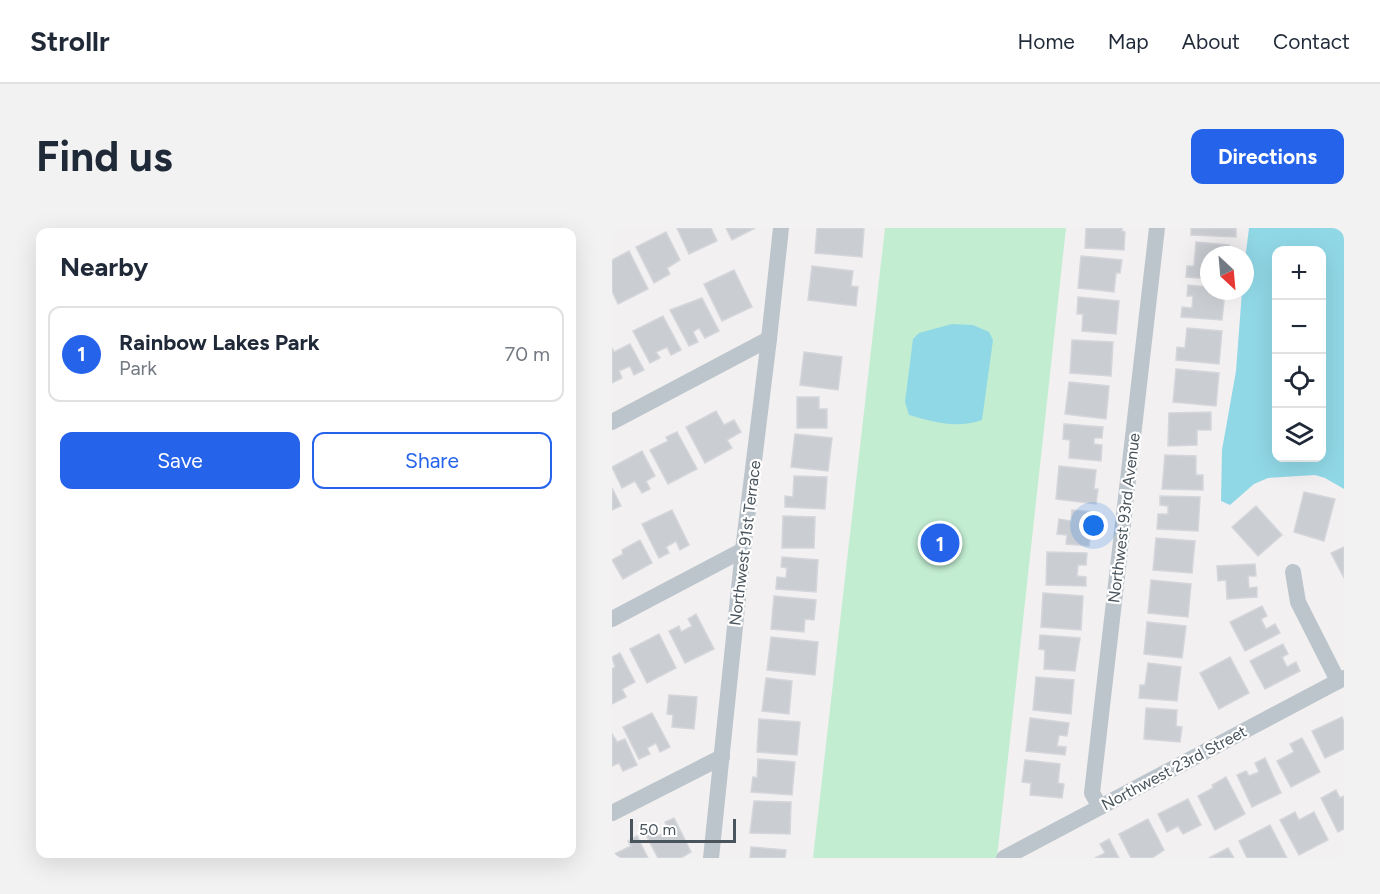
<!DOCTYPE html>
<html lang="en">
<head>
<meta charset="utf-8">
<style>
  :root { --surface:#fff; --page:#f2f2f3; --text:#1f2937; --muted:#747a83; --line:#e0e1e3; --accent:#2563eb }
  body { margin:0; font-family:Figtree,sans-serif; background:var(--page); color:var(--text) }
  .controls { position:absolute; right:18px; top:18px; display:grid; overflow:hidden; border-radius:12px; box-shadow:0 6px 24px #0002 }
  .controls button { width:54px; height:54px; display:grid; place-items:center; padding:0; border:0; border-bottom:2px solid var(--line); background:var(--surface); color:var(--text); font:30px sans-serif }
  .compass { position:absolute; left:588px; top:18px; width:54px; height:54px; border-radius:50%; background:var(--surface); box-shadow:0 6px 24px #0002; rotate:154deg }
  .scale { position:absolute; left:18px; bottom:15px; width:106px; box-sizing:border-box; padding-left:6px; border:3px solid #49545c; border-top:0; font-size:16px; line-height:21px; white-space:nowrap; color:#49545c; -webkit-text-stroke:4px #fff; paint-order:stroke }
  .you { position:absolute; left:482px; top:298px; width:21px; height:21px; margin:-15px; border:4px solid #fff; border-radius:50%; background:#1a73e8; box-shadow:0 0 0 9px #1a73e833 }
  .badge { display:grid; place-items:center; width:39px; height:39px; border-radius:50%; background:var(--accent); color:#fff; font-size:20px; font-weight:700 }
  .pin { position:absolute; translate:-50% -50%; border:3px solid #fff; box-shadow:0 2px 6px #0006 }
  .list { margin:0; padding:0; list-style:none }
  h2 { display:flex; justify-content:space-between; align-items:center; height:78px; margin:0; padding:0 24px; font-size:26px }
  h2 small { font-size:20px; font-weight:400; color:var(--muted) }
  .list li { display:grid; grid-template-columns:39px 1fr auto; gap:18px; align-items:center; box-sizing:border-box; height:96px; margin:0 12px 12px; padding:0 12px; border:2px solid var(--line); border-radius:12px }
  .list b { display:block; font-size:22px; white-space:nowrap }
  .list p { margin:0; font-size:20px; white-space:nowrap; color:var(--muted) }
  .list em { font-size:20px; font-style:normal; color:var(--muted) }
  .actions { display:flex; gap:12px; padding:18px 24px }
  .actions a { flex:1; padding:14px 0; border:2px solid var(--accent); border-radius:12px; text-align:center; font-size:21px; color:var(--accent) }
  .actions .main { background:var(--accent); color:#fff }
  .icon { flex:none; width:33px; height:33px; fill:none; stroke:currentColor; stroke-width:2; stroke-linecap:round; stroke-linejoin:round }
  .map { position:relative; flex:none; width:732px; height:630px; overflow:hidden; border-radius:12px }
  header { display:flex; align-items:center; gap:36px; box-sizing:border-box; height:84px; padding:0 30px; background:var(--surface); border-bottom:2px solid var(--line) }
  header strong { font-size:28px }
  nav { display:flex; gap:33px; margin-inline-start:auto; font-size:21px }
  .intro { display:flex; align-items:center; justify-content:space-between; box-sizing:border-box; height:144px; padding:0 36px }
  h1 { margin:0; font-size:42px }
  .button { padding:15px 27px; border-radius:12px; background:var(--accent); color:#fff; font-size:21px; font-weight:700 }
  main { display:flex; gap:36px; padding:0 36px }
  aside { flex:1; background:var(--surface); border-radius:12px; box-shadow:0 6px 24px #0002 }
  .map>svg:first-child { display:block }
  .green { fill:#c2edd1 }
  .water { fill:#91d8e7; fill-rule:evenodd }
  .building { fill:#cacdd2; stroke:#d4d6db; stroke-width:1.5 }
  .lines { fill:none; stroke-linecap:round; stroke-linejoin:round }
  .minor { stroke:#bdc5cc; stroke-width:16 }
  .labels { text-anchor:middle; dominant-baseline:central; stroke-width:4.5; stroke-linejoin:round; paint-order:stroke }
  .street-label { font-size:16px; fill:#49545c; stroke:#fff }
</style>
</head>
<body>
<header>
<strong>Strollr</strong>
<nav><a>Home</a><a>Map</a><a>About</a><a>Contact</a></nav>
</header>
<div class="intro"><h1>Find us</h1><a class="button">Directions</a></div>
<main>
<aside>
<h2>Nearby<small></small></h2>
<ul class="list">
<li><span class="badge">1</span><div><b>Rainbow Lakes Park</b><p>Park</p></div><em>70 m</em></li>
</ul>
<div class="actions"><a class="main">Save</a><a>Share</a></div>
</aside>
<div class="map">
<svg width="732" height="630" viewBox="0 0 732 630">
  <rect width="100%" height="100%" fill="#f2f0f0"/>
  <polygon class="green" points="273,0 454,0 385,630 201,630"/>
  <g class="water">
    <path d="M637,0h95v261l-19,-11 -10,-3 -47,3 -14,6 -24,21 -9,-4 1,-51 14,-79 6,-80h3v-31zM664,22h46v208h-46z"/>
    <path d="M340,96l21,1 16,7 4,8 -11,80c-26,9 -48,2 -73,-5l-4,-13 8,-63 6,-6z"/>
  </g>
  <g class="building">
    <polygon points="65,0 99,0 105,13 77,26"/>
    <polygon points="114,0 143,0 120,12"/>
    <polygon points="205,0 252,0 250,29 203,25"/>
    <polygon points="474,0 510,0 510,3 513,4 512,22 473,20"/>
    <polygon points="579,0 624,0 624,9 579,7"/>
    <polygon points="54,4 68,32 55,40 58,46 42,55 24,19"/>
    <polygon points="584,14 617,17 616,27 597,27 597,51 574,49 575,38 582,38"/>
    <polygon points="17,23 36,61 6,76 0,63 0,32"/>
    <polygon points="469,28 510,32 508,45 504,45 502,64 466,60"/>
    <polygon points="200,38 241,43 239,58 246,59 244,78 196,72"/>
    <polygon points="122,42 140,79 110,93 92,56"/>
    <polygon points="576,57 597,59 597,63 613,63 610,92 569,89 570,79 580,80 581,68 575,68"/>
    <polygon points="466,69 507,73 504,106 470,103 471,86 465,86"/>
    <polygon points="90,70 107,103 93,110 87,100 81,104 86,114 77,118 58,82"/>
    <polygon points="51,88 69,122 59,127 55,119 44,124 48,130 38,135 21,103"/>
    <polygon points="575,100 610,103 607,136 564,132 565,119 573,120"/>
    <polygon points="460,112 501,114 499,148 458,145"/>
    <polygon points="18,116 32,142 22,147 18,138 7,143 10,150 0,155 0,120 2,124"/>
    <polygon points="192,124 230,129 226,162 188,157"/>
    <polygon points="564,141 607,145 604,178 561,174"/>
    <polygon points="457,154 497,158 494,191 453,186"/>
    <polygon points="185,169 207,169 207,181 215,181 215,200 185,200"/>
    <polygon points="104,183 112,197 122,192 129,204 115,212 120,220 93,235 74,199"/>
    <polygon points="599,184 599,202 585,202 585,217 556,218 557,185"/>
    <polygon points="452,196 491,199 490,210 482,210 482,216 490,217 489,233 457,230 458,212 451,211"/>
    <polygon points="65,204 85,241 56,256 38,222 56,213 54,209"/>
    <polygon points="183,206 220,210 216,243 179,239"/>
    <polygon points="30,223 43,248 34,253 38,261 30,265 23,253 10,260 0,239"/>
    <polygon points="553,227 584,228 584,247 591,247 591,262 550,261"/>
    <polygon points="447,238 484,242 482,261 486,261 484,276 444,271"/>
    <polygon points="182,248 215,249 213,281 173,279 173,268 181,269"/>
    <polygon points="0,260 9,278 0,282"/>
    <polygon points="692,264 723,271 712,313 682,304"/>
    <polygon points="548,268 588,269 586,303 545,301 546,286 556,286 556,278 548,277"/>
    <polygon points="644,278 670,307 646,328 620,299"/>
    <polygon points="60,282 77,317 68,322 64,313 54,319 57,325 47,330 30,296"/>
    <polygon points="460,282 481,284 477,318 454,316 455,307 445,306 447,291 459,293"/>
    <polygon points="171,288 203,289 202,320 170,320"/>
    <polygon points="544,310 583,313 580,345 541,342"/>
    <polygon points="28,312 40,335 11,351 0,332 11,326 10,322"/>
    <polygon points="732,319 732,350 719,325"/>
    <polygon points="435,324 475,325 474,337 466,337 465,348 474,349 474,358 434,357"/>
    <polygon points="170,329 206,332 204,364 164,361 165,349 174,350 175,340 169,339"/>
    <polygon points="643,336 644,348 636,348 637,360 645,359 645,369 615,371 614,352 606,353 605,338"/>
    <polygon points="539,352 579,356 576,389 536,385"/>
    <polygon points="431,365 471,368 469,402 429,399"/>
    <polygon points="162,368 204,372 202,392 193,391 192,404 159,401"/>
    <polygon points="650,378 655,388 649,391 654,401 663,396 668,405 633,423 618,394"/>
    <polygon points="84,386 102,421 73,435 57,403 67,398 69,404 80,398 76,391"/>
    <polygon points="535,394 574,398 570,430 532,426"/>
    <polygon points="47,406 64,440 35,455 18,421"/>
    <polygon points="428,407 468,410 463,443 432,441 433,422 427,421"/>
    <polygon points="159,409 206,414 203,447 155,442"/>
    <polygon points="671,416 676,426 670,429 675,439 684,434 688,443 653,461 638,433"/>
    <polygon points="8,425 23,454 10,461 14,469 0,476 0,441 3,439 0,429"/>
    <polygon points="618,429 637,465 607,481 588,445"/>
    <polygon points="536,435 569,439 565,473 527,470 528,457 533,457"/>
    <polygon points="424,449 462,452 459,486 421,482"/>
    <polygon points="154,450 180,453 177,486 150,483"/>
    <polygon points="57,467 85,469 82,501 60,499 61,487 55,486"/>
    <polygon points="534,480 565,482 564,498 570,499 568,514 532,511"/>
    <polygon points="40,485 58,519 48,524 44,515 35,520 38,526 27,531 11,499"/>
    <polygon points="730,489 732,494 732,521 713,530 700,503"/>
    <polygon points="418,490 457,495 455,508 447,507 445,518 454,519 453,527 414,523"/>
    <polygon points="147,491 188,494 185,527 145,524"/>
    <polygon points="0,506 5,514 13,511 25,537 11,543 7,535 0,538"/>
    <polygon points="690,510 708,544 679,559 665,533 682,524 678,516"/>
    <polygon points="653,530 669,565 640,579 625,547 634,543 637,548 647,544 643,535"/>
    <polygon points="146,531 183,534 180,567 139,564 141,549 145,550"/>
    <polygon points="413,532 448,536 446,555 452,556 450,570 418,567 419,555 410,554"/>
    <polygon points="614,549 633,586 603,602 586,568 601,560 600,557"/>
    <polygon points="724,562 728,570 732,568 732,601 726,604 709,570"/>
    <polygon points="576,571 589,597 571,606 566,598 555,604 546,586"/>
    <polygon points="142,573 179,574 178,606 138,605"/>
    <polygon points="683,584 687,592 702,584 716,612 687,627 668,592"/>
    <polygon points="62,590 79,624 69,630 46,630 34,607 44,602 47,608 57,602 53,594"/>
    <polygon points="536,591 552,622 540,630 519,630 507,606"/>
    <polygon points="658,597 675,630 635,630 627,613"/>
    <polygon points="25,608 36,630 0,630 0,627 19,618 16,613"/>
    <polygon points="497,611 507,630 483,630 493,625 488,616"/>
    <polygon points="139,619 174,622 173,630 138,630"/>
    <polygon points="616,620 622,630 597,630"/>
  </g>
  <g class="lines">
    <g class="minor">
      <polyline points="0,194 157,111"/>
      <polyline points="681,344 686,374 726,453"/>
      <polyline points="0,391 131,322"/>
      <polyline points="488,579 480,565 545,0"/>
      <polyline points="0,585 110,529"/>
      <polyline points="99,630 131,322 157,111 169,0"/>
      <polyline points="392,630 732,450"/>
    </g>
  </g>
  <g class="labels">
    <g class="street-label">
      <text transform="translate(512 290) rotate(-83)">Northwest 93rd Avenue</text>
      <text transform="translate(133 315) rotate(-83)">Northwest 91st Terrace</text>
      <text transform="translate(562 540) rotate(-28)">Northwest 23rd Street</text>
    </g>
  </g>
</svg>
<div class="controls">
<button>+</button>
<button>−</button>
<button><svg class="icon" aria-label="locate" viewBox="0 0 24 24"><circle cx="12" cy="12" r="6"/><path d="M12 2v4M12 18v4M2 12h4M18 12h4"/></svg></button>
<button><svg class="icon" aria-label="layers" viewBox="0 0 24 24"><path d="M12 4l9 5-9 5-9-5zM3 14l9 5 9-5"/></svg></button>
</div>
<svg class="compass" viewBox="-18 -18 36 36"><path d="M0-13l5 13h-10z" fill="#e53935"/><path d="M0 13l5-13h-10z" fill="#747a83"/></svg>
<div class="scale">50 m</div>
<div class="you"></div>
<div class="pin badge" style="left:328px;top:315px">1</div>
</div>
</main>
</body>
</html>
